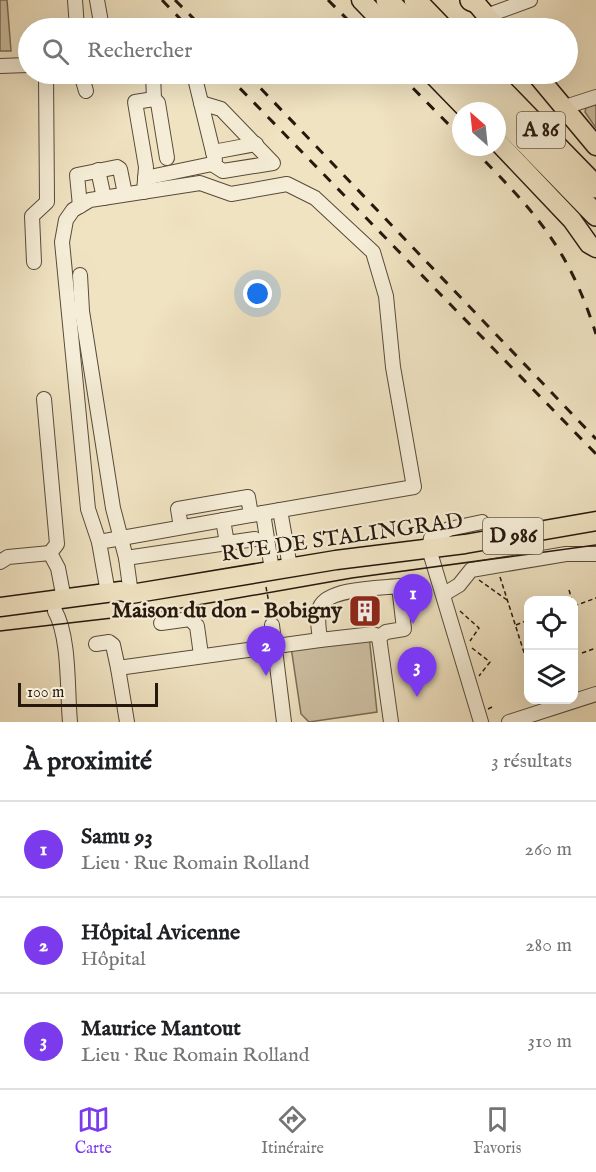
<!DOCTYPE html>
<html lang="fr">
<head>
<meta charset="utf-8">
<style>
  :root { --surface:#fff; --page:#f2f2f2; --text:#202124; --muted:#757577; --line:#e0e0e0; --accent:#7c3aed }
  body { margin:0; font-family:"IM FELL English",serif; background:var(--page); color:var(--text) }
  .controls { position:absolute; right:18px; bottom:18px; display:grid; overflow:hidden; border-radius:12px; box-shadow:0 6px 24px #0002 }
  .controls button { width:54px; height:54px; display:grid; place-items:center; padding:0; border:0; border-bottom:2px solid var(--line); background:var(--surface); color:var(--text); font:30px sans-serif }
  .compass { position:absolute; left:452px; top:102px; width:54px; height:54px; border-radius:50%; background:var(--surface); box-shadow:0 6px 24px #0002; rotate:333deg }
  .scale { position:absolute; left:18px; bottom:15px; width:140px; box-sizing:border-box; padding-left:6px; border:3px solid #26180d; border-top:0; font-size:16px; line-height:21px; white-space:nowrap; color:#26180d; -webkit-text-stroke:4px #f5edd7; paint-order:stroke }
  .you { position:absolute; left:258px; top:294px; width:21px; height:21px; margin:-15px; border:4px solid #fff; border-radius:50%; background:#1a73e8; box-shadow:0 0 0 9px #1a73e833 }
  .badge { display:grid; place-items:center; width:39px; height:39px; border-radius:50%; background:var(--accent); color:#fff; font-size:20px; font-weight:700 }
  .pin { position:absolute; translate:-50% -50px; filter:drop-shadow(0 2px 3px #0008) }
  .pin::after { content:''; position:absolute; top:32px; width:21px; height:18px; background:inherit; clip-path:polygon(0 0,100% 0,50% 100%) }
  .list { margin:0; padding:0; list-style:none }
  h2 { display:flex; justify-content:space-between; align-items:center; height:78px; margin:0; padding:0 24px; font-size:26px }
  h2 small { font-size:20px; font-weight:400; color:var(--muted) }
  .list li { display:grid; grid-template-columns:39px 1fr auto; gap:18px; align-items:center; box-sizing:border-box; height:96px; padding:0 24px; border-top:2px solid var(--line) }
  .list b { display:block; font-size:22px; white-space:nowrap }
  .list p { margin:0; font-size:20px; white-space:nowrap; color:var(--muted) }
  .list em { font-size:20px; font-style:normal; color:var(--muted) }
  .icon { flex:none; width:33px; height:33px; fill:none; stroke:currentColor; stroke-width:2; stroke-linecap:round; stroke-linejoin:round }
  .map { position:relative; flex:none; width:596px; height:722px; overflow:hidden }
  .search { position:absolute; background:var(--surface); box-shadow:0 6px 24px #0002; left:18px; right:18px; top:18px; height:66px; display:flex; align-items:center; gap:15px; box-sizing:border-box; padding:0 21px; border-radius:33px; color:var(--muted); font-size:22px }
  .sheet { height:366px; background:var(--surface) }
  nav { display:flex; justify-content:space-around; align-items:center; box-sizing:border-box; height:84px; border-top:2px solid var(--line); background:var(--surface); font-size:16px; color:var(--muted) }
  nav a { display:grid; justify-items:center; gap:3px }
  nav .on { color:var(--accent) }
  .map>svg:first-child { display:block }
  .green { fill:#cec0a3; stroke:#7a6c58; stroke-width:1.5 }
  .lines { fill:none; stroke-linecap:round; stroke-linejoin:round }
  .minor-casing { stroke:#584b3a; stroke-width:16 }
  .major-casing { stroke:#26180d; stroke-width:21 }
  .highway-casing { stroke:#26180d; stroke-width:24 }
  .path { stroke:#26180d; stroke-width:1.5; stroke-dasharray:4.5 3; stroke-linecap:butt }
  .minor { stroke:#f5edd7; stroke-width:14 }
  .major { stroke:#f0e3c2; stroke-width:18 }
  .highway { stroke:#f0e3c2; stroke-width:21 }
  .tram { stroke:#26180d; stroke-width:1.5 }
  .rail { stroke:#26180d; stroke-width:3; stroke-dasharray:10 10; stroke-linecap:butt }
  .labels { text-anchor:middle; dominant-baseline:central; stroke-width:4.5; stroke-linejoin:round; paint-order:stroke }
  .shield { fill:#f5edd7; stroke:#64584a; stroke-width:1.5 }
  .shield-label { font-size:21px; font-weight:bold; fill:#26180d }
  .street-label { font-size:22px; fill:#26180d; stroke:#f5edd7 }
  .poi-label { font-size:22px; font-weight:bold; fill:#26180d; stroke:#f5edd7; text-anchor:end }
</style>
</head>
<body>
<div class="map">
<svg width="596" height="722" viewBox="0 0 596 722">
  <rect width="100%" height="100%" fill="#f0e3c2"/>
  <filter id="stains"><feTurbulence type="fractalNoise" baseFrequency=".00333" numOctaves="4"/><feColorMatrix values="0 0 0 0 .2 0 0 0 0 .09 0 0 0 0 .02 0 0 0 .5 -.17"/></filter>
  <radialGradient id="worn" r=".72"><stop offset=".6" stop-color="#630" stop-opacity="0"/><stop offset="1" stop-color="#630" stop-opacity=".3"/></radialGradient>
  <g class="green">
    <polygon points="0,0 7,0 11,51 0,51"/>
    <polygon points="596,104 596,128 585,112 586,107"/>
    <polygon points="369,635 377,712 309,722 301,714 291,647"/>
  </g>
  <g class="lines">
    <g class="minor-casing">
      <g id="minor">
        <polyline points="75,0 77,28"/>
        <polyline points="97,0 102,28"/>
        <polyline points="486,16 530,0"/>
        <polyline points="0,66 28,65"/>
        <polyline points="81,74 86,91"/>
        <polyline points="153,74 154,99"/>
        <polyline points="201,103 221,109 273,163 223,171 212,164"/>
        <polyline points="565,107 596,97"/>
        <polyline points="213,152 256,144"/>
        <polyline points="98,170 104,198"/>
        <polyline points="145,178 212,164 215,160 194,74"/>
        <polyline points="144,192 146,167 135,102 154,99 158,103 167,158"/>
        <polyline points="80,206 77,175 117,167 120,169 125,194"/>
        <polyline points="34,262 32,216 47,202 46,74"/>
        <polyline points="80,275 82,311 113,508 126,558 131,594"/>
        <polyline points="44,399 57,544 50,553"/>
        <polyline points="280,510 290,567"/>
        <polyline points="223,520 227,543 255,539"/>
        <polyline points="181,527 178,509 248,497 251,515"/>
        <polyline points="99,542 88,509 62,242 66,220 73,210 90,200 200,183 231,194 287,184 315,198 373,252 386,296 393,367 414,487 263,513"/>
        <polyline points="126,558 227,543"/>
        <polyline points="0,562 8,557 50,553 58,568 64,599"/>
        <path d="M399,586l5,43 -18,3 -7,5 -6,-3 -53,6c-1,-11 -4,-23 0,-33 8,-19 60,-19 79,-21z"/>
        <polyline points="108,593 99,542 263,513 272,570"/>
        <polyline points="444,594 459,585 471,570 566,554 596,554"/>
        <path d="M55,611c15,27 12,80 15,111"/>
        <polyline points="161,623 190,619 197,626 201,655"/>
        <polyline points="272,625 284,722"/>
        <polyline points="379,637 391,722"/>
        <polyline points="96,644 109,642 113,645 118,668 320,640"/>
        <polyline points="118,668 127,722"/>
        <polyline points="481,722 429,549 431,538 449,529 482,522"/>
        <polyline points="509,722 596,694"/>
      </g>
    </g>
    <g class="major-casing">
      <g id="major">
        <polyline points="361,0 388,28"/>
        <polyline points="474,1 497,28"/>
        <polyline points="432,74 468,111"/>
        <polyline points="536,74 596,146"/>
        <polyline points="497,141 572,220 589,244 596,248"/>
        <polyline points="0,607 121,591 131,594 336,560 465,544 596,521"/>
      </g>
    </g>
    <g class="highway-casing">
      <g id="highway">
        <polyline points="387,0 414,28"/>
        <polyline points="415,0 442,28"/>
        <polyline points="471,0 474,1"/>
        <polyline points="458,74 495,111"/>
        <polyline points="486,74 596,187"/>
        <polyline points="497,113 596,215"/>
      </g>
    </g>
    <g class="path">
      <polyline points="500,577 528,665"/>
      <polyline points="479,580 507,600"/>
      <polyline points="266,587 271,614"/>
      <polyline points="569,590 572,600"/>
      <polyline points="574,606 596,598"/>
      <polyline points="460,611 479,628 470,641"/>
      <polyline points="516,625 528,620"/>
      <polyline points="472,648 490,662 479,676"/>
      <polyline points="582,653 596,648"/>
      <polyline points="488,709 494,706"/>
    </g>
    <use href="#minor" class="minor"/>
    <use href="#major" class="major"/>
    <use href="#highway" class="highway"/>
    <polyline class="tram" points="0,631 147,614 352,578 596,545"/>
    <g class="rail">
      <polyline points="162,0 189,28"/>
      <polyline points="175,0 203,28"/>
      <polyline points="328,0 356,28"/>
      <polyline points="226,74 596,454"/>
      <polyline points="247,74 596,439"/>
      <polyline points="399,74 461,137"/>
      <path d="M471,147c63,64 97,99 125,187"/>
    </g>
  </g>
  <defs>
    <g id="building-square" transform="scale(1.725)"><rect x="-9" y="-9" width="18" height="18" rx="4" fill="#8f2418" stroke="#f5edd7"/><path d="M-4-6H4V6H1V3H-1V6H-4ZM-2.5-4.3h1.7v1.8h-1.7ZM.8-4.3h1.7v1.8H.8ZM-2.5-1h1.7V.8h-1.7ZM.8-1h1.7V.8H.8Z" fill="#fff"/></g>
  </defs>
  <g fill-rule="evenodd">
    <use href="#building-square" x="365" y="611"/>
  </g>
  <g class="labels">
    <g class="shield">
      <rect x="517" y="112" width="48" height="36" rx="4.5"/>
      <rect x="483" y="518" width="60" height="36" rx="4.5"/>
    </g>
    <g class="shield-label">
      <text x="541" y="130">A 86</text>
      <text x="513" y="536">D 986</text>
    </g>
    <g class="street-label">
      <text transform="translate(342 538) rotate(-8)">RUE DE STALINGRAD</text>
    </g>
    <g class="poi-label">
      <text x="342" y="611">Maison du don – Bobigny</text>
    </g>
  </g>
  <rect width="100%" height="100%" filter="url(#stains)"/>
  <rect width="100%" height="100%" fill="url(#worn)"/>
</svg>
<div class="controls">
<button><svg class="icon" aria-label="locate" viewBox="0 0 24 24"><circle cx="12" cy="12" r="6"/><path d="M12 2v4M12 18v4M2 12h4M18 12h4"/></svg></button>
<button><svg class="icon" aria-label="layers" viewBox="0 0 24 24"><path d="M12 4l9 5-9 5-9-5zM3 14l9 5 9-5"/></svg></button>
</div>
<svg class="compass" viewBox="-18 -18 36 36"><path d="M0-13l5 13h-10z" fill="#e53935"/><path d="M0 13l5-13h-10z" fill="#757577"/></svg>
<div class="scale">100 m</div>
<div class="you"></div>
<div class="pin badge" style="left:413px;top:624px">1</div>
<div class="pin badge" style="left:266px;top:676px">2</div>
<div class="pin badge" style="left:417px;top:697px">3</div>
<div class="search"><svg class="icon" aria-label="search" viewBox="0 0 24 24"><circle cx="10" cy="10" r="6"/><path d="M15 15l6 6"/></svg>Rechercher</div>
</div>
<section class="sheet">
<h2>À proximité<small>3 résultats</small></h2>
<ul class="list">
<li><span class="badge">1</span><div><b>Samu 93</b><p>Lieu · Rue Romain Rolland</p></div><em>260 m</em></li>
<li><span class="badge">2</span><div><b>Hôpital Avicenne</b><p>Hôpital</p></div><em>280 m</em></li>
<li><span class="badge">3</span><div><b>Maurice Mantout</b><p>Lieu · Rue Romain Rolland</p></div><em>310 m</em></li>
</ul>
</section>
<nav>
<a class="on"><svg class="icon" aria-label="map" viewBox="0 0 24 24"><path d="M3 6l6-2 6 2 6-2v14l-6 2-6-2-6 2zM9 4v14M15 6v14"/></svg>Carte</a>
<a><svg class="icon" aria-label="directions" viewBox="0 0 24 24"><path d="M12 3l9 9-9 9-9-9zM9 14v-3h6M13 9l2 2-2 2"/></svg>Itinéraire</a>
<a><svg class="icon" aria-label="saved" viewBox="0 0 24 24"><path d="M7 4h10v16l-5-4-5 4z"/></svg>Favoris</a>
</nav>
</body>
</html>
